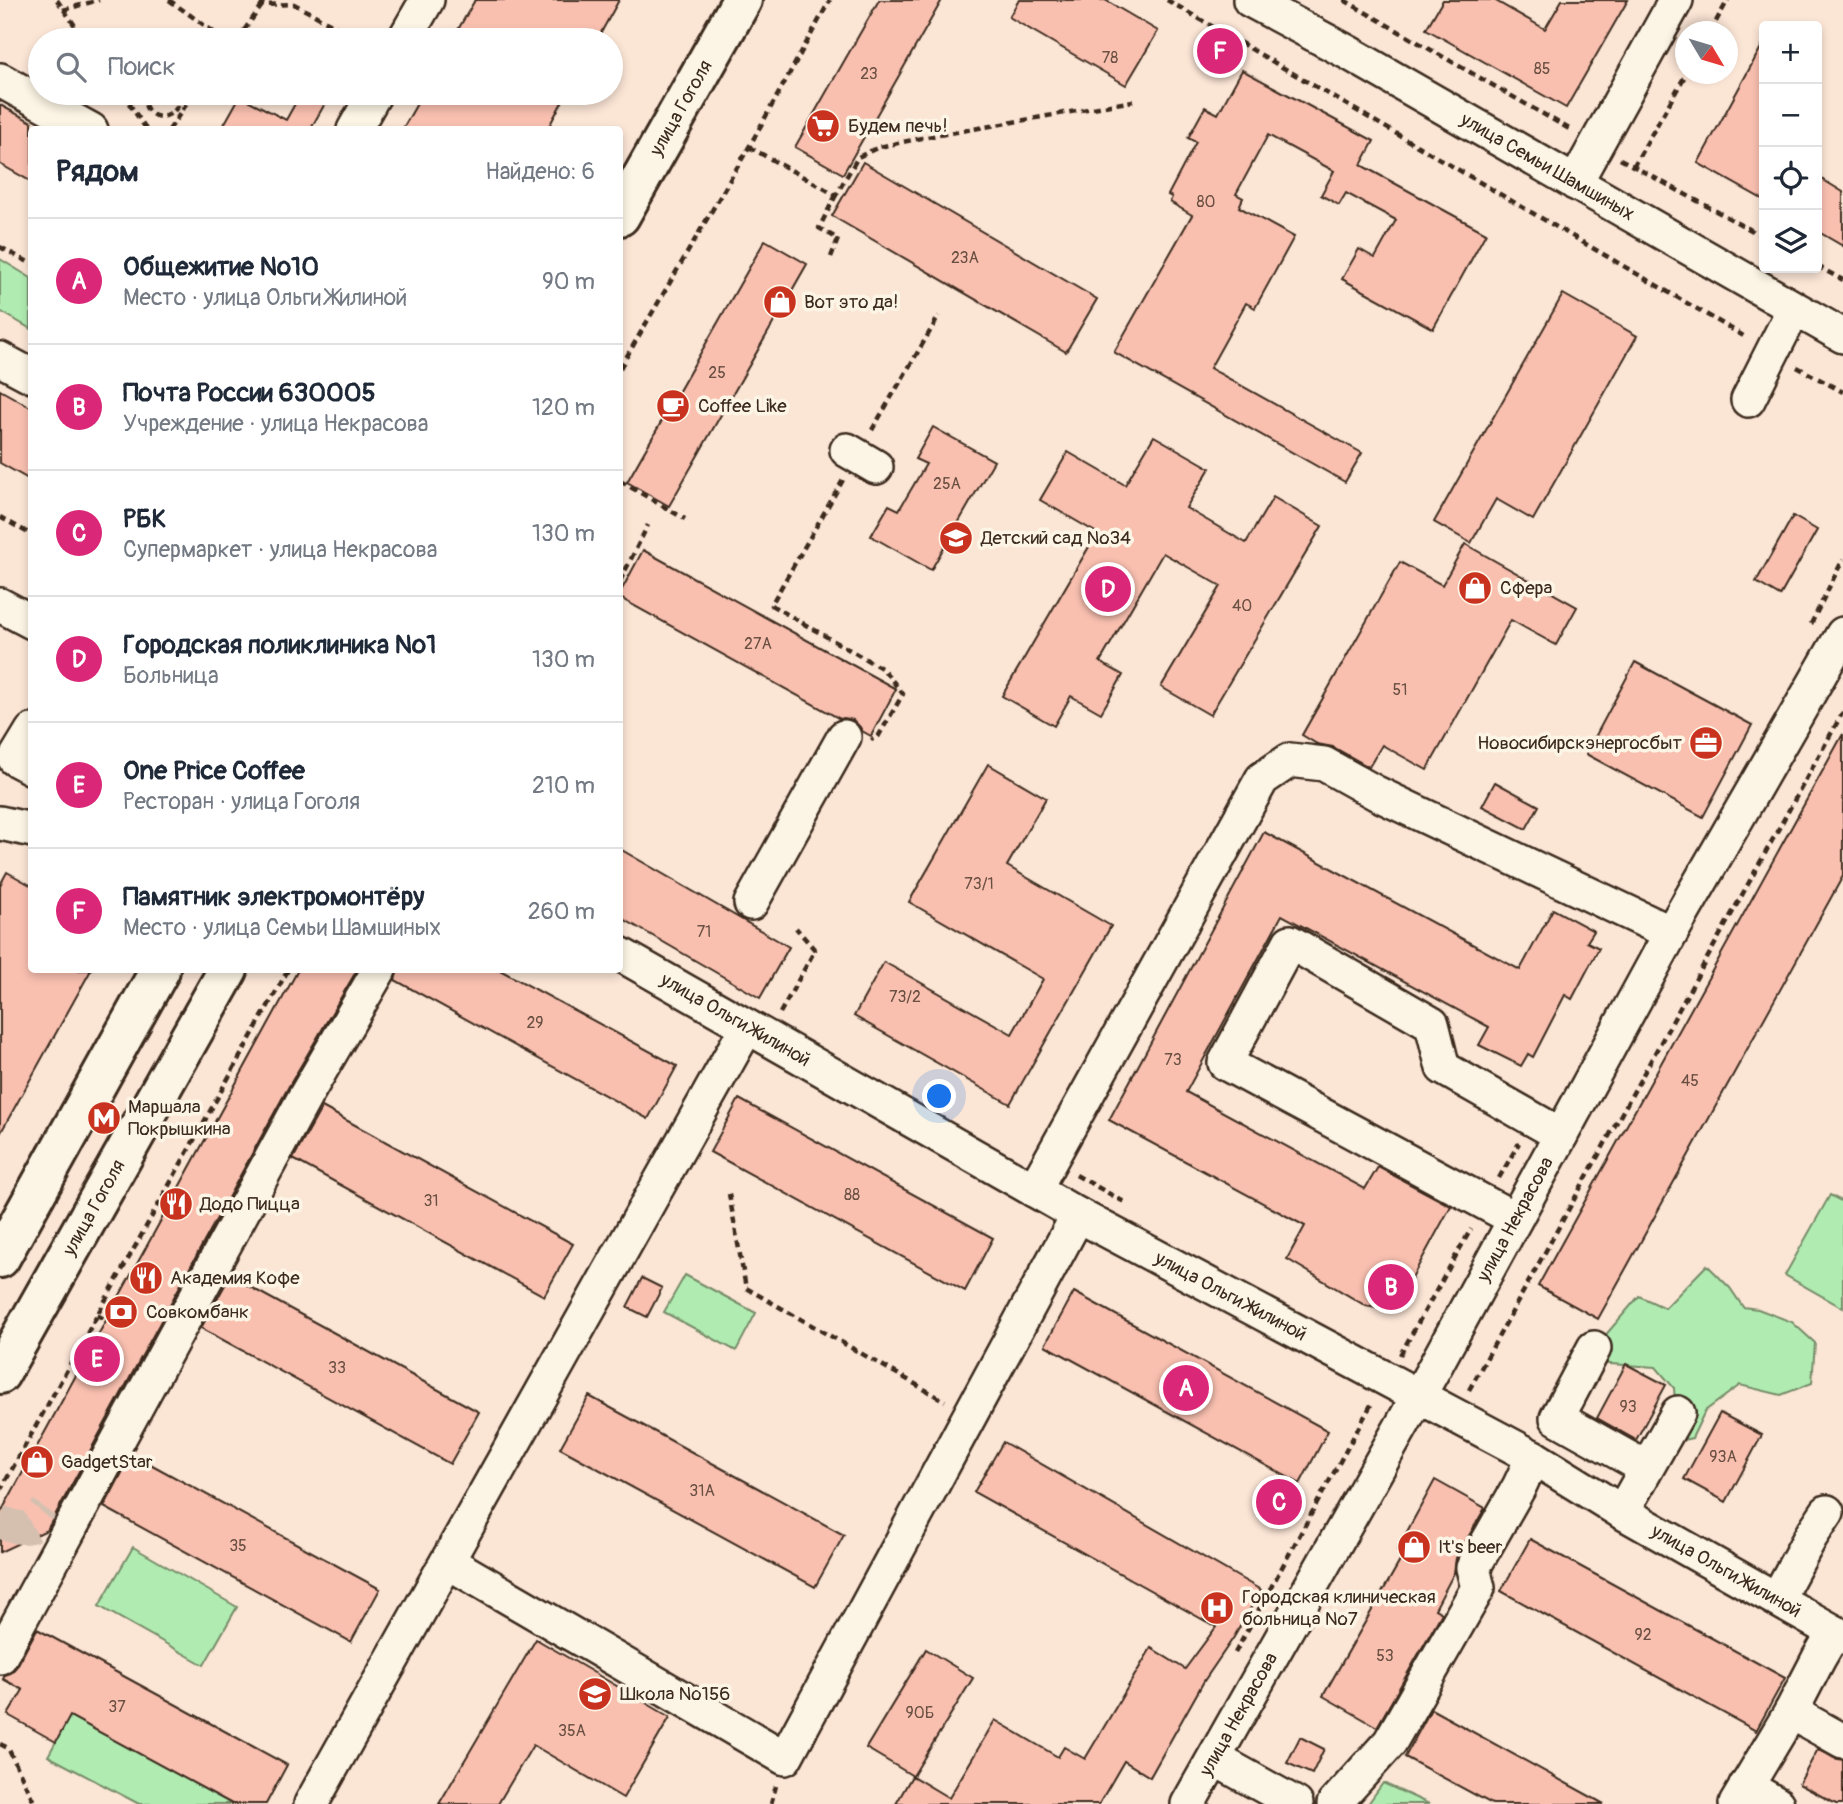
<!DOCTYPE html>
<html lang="ru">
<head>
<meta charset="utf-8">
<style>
  :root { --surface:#fff; --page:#f2f2f3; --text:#1f2937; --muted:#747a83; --line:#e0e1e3; --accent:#db2777 }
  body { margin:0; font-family:Pangolin,sans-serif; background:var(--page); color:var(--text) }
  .controls { position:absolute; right:21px; top:21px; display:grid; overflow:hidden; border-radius:7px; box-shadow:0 4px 10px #0003 }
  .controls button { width:63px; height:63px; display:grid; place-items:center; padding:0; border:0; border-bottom:2px solid var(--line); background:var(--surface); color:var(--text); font:35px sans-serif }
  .compass { position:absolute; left:1675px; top:21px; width:63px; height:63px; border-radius:50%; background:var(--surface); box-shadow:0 4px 10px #0003; rotate:128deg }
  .you { position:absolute; left:940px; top:1097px; width:24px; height:24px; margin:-18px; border:5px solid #fff; border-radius:50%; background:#1a73e8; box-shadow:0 0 0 10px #1a73e833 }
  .badge { display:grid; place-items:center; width:46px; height:46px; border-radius:50%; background:var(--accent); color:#fff; font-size:23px; font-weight:700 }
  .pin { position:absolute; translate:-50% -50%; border:4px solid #fff; box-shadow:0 2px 7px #0006 }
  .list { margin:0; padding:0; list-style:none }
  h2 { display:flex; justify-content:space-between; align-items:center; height:91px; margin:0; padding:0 28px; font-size:30px }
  h2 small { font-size:23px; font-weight:400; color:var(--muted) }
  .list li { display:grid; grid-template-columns:46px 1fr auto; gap:21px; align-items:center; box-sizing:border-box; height:126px; padding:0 28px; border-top:2px solid var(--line) }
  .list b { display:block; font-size:26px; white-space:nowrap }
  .list p { margin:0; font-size:23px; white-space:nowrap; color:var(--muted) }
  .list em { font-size:23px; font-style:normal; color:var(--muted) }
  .icon { flex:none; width:38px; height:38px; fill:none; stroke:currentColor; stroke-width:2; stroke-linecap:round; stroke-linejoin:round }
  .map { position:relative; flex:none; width:1843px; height:1804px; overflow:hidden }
  .search { position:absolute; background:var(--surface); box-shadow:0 4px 10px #0003; left:28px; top:28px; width:595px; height:77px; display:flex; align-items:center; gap:18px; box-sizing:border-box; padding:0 24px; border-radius:38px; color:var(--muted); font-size:26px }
  .panel { position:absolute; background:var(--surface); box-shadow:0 4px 10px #0003; left:28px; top:126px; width:595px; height:847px; border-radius:7px }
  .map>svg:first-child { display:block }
  .green { fill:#b0ecb2; stroke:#768b68; stroke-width:2 }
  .building { fill:#f9c0b0; stroke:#3b2a1e; stroke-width:2 }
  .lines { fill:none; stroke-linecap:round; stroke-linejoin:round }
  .minor-tunnel { stroke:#d5c0b0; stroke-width:33; stroke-dasharray:33 17; stroke-linecap:butt }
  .minor-casing { stroke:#3b2a1e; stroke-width:38 }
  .major-casing { stroke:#3b2a1e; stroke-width:44 }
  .path { stroke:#3b2a1e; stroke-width:4.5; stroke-dasharray:7 5; stroke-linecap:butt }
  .minor { stroke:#fcf5e5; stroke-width:33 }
  .major { stroke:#fcf5e5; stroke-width:38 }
  .labels { text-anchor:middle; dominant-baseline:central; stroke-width:7; stroke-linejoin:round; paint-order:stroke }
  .number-label { font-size:16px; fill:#6a5042 }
  .street-label { font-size:19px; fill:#3b2a1e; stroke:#fcf5e5 }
  .poi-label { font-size:19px; fill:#3b2a1e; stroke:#fcf5e5; text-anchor:start }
</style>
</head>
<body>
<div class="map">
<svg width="1843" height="1804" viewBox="0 0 1843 1804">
  <rect width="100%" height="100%" fill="#fbe5d5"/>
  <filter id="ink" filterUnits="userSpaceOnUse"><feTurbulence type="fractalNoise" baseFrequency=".0143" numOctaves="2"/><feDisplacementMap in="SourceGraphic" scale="14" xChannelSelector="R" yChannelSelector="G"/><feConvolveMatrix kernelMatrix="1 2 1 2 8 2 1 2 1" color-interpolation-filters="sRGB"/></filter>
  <g filter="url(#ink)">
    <g class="green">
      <polygon points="0,259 31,278 31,329 0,311"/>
      <polygon points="1830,1195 1843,1202 1843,1308 1785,1275"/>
      <polygon points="1707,1265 1730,1288 1743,1307 1758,1309 1792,1322 1815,1343 1812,1383 1781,1395 1740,1385 1705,1411 1692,1438 1678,1441 1674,1388 1656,1367 1595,1363 1603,1338 1639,1296 1665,1308"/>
      <polygon points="685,1275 756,1313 736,1351 664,1312"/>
      <polygon points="133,1547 237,1607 204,1665 99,1606"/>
      <polygon points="70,1716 232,1804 139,1804 48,1756"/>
      <polygon points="1383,1783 1429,1804 1368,1804"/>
    </g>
    <g class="building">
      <polygon points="475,0 619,0 597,40 452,40"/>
      <polygon points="879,0 942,0 843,174 795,147"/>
      <polygon points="1019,0 1105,0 1158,31 1126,85 1009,17"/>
      <polygon points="1443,0 1494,0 1545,29 1562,0 1628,0 1566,108 1426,29"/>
      <polygon points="1764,42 1764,200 1698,163"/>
      <polygon points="1242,70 1374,141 1361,165 1486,233 1433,329 1342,279 1359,249 1375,258 1396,220 1346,193 1339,205 1321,195 1334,171 1268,135 1236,194 1243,198 1239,207 1294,237 1255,308 1246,303 1210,368 1362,453 1345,482 1114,352 1192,215 1170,202 1172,197 1168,195 1196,142 1188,138 1205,107 1218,114"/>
      <polygon points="301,93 331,93 310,130 221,130 240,96 286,120"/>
      <polygon points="423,93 567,93 547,130 402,130"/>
      <polygon points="0,105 32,122 32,182 0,164"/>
      <polygon points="863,162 1097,299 1066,352 832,216"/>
      <polygon points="1817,176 1843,192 1843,246 1817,231"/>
      <polygon points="765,240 807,264 669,506 627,482"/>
      <polygon points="1563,294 1637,336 1533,520 1496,499 1471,543 1434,522"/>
      <polygon points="0,390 32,408 32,481 0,463"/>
      <polygon points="933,427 994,461 931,570 871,536 889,505 899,510 926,464 915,459"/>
      <polygon points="1154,436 1210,468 1186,508 1246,543 1273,497 1322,526 1210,715 1161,687 1221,586 1163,553 1100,662 1123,675 1101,713 1071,696 1054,726 1002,696 1097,533 1040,500 1068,452 1125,485"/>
      <polygon points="1793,516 1817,530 1780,596 1756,582"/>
      <polygon points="1465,544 1577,607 1556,645 1511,620 1427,770 1382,745 1369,767 1333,747 1317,744 1302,735 1400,562 1442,585"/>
      <polygon points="643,550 896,689 871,736 862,731 860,727 853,720 844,718 840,719 620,598 620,593"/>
      <polygon points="1635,662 1752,725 1703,817 1586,754"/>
      <polygon points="1843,734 1843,876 1598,1319 1538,1286"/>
      <polygon points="988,764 1046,798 1007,866 1111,926 1010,1104 854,1016 884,962 1012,1034 1043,979 909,902"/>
      <polygon points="1495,782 1539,806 1526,829 1482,806"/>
      <polygon points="1264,832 1520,970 1553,909 1594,931 1587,942 1599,948 1572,999 1565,995 1533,1057 1528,1054 1521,1066 1479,1045 1489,1027 1282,915 1186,1092 1365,1189 1378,1167 1451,1206 1402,1296 1388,1310 1366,1306 1287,1259 1305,1226 1109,1120"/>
      <polygon points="620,849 789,947 760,998 620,917"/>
      <polygon points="7,872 32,886 32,970 91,970 0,1134 0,885"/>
      <polygon points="298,970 357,970 289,1086 47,1530 0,1552 0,1514"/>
      <polygon points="398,970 500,970 677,1066 648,1119 395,980"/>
      <polygon points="739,1099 993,1238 965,1291 710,1152"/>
      <polygon points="322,1107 573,1244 544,1296 293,1159"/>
      <polygon points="230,1276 479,1412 450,1464 201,1328"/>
      <polygon points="642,1278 662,1288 647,1317 627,1307"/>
      <polygon points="1074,1292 1328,1431 1300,1484 1045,1345"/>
      <polygon points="1626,1364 1666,1385 1636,1440 1597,1418"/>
      <polygon points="589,1396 844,1535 815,1587 560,1448"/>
      <polygon points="1720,1413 1762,1435 1726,1502 1684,1479"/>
      <polygon points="1003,1442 1261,1590 1234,1637 1204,1681 1150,1777 1124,1761 1099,1804 896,1804 912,1776 949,1798 995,1720 1058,1757 1064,1747 1085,1759 1151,1648 1185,1669 1216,1627 974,1492"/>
      <polygon points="132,1454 380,1589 351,1642 104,1507"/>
      <polygon points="1435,1480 1485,1508 1456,1558 1454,1573 1435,1609 1442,1613 1377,1727 1323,1696 1404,1554 1397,1550"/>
      <polygon points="1530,1539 1785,1678 1756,1731 1501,1591"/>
      <polygon points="37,1629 287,1765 266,1804 232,1804 70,1716 56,1742 8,1715 23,1690 3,1679 5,1675 11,1673 17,1666"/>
      <polygon points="536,1639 670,1717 623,1798 533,1745 498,1804 439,1804"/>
      <polygon points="926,1649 973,1678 913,1776 866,1748"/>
      <polygon points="1431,1709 1604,1804 1492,1804 1405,1757"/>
      <polygon points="1300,1737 1324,1749 1312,1774 1287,1763"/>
      <polygon points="1818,1749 1834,1758 1843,1760 1843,1804 1836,1804 1799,1784"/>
    </g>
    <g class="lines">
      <path class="minor-tunnel" d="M0,1522c26,8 30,10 47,-12"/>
      <g class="minor-casing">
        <g id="minor">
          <path id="s1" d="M1250,0l99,53 494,283"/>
          <polyline points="404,40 427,0"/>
          <polyline points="0,80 91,130"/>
          <polyline points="354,130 375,93"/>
          <polyline points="1575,183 1676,0"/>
          <polyline points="0,359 32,376"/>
          <polyline points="1748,400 1794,309"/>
          <polyline points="847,450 876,467"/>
          <polyline points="0,605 32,622"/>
          <polyline points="32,731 15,759 32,768"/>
          <polyline points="0,823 32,830"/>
          <polyline points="751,903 844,737"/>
          <path id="s2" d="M620,954l458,261 455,242 89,55 221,125"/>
          <polyline points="1034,1190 1262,779 1290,760 1324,764 1376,793 1671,933"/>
          <polyline points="1515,1219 1225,1063 1290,942 1432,1024 1443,1068 1561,1135"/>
          <polyline points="1594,1348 1557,1418 1646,1468"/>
          <polyline points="1622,1512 1678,1413"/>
          <polyline points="448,1562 785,1758 1078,1215"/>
          <polyline points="1777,1599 1811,1536 1827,1512"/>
          <polyline points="0,1657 306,1095 379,970"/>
          <polyline points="1791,1712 1843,1741"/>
          <polyline points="1215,1759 1296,1804"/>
          <polyline points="1746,1786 1777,1804"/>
          <polyline points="311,1804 747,1027"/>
          <path id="s3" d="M1188,1804l244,-432 239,-439 172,-299"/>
          <polyline points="1334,1804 1390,1742 1478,1588 1473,1568 1519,1487 1533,1457"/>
          <polyline points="1736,1804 1791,1712 1819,1658 1834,1632"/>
        </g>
      </g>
      <g class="major-casing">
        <g id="major">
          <path id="s4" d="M620,216l122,-216"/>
          <polyline points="0,1258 160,970"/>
          <path id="s5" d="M0,1374l228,-404"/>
        </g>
      </g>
      <g class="path">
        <polyline points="57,0 85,40"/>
        <polyline points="169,0 225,40"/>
        <polyline points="263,0 262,5 294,4 361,40"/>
        <polyline points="1167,0 1747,338"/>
        <polyline points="1344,0 1571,130"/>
        <polyline points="63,10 99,0"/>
        <polyline points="1710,32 1728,0"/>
        <polyline points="237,40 263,4"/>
        <polyline points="122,93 147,130"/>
        <path d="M145,93c-5,23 20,33 33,13v-13"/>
        <polyline points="129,103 143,95"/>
        <polyline points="169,130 194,93"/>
        <polyline points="749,147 836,195 858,157 879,147 922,138 1133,101"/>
        <polyline points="1620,159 1764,237"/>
        <polyline points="1633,167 1686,74"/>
        <polyline points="0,247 32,264"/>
        <polyline points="831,257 838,239 819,228 836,195"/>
        <polyline points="1817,266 1843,280"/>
        <polyline points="1797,367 1843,392"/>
        <polyline points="620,368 749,147 830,0"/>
        <polyline points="872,430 939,316"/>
        <polyline points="843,480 771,605 883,669 903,694 878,737 871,740"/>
        <polyline points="620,481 685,519"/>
        <polyline points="0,517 32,535"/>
        <polyline points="620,581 648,525"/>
        <polyline points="1811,624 1843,559"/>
        <polyline points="780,1013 815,950 796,928"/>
        <polyline points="1076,1175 1126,1203"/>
        <polyline points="1499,1178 1519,1143"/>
        <polyline points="729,1194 746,1288 945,1401"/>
        <polyline points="97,1315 106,1320"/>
        <polyline points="1400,1355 1471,1229"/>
        <polyline points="1469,1390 1843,712"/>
        <polyline points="0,1491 288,970"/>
        <polyline points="1235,1653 1372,1403"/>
        <polyline points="0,1744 8,1748 35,1804"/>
        <polyline points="771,1804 776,1786"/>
      </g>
      <use href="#minor" class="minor"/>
      <use href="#major" class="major"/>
    </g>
  </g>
  <defs>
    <g id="supermarket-disc" transform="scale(1.75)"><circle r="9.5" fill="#c8321e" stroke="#fcf5e5"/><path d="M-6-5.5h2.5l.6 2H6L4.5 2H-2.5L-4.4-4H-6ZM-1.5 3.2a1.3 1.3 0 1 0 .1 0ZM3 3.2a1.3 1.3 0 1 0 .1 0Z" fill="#fff"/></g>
    <g id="shop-disc" transform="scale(1.75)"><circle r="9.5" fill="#c8321e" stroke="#fcf5e5"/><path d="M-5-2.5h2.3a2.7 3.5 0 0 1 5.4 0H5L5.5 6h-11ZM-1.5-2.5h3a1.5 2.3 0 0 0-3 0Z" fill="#fff"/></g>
    <g id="cafe-disc" transform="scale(1.75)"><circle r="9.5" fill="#c8321e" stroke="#fcf5e5"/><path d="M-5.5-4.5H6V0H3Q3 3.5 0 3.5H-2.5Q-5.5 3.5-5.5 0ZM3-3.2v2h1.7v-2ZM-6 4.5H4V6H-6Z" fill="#fff"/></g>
    <g id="school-disc" transform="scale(1.75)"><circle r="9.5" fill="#c8321e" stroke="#fcf5e5"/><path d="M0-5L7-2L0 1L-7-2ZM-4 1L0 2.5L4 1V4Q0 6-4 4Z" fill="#fff"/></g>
    <g id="office-disc" transform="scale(1.75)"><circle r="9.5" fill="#c8321e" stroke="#fcf5e5"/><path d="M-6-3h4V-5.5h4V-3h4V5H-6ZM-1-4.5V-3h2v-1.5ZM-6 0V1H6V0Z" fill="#fff"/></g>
    <g id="metro-disc" transform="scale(1.75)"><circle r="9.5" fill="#c8321e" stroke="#fcf5e5"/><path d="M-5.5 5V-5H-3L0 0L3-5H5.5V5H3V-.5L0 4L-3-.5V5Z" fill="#fff"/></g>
    <g id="restaurant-disc" transform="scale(1.75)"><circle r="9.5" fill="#c8321e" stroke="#fcf5e5"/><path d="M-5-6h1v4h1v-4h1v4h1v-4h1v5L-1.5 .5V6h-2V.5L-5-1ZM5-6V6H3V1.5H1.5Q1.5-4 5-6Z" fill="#fff"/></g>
    <g id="bank-disc" transform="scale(1.75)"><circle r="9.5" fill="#c8321e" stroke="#fcf5e5"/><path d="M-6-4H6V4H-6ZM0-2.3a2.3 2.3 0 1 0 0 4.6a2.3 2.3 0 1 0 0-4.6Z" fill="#fff"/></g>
    <g id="hospital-disc" transform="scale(1.75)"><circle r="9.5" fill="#c8321e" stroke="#fcf5e5"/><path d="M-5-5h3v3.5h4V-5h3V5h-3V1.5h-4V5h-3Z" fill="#fff"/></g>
  </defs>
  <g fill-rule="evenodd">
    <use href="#supermarket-disc" x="823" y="126"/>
    <use href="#shop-disc" x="780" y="302"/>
    <use href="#cafe-disc" x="673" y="406"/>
    <use href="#school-disc" x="956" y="538"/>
    <use href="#shop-disc" x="1475" y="588"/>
    <use href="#office-disc" x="1706" y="743"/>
    <use href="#metro-disc" x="104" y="1118"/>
    <use href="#restaurant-disc" x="176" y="1204"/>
    <use href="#restaurant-disc" x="146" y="1278"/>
    <use href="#bank-disc" x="121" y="1312"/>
    <use href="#shop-disc" x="37" y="1462"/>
    <use href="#shop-disc" x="1414" y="1547"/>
    <use href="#hospital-disc" x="1217" y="1608"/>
    <use href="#school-disc" x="595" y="1694"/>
  </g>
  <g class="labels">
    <g class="number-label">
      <text x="1110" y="58">78</text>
      <text x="1542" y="69">85</text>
      <text x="869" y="74">23</text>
      <text x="1206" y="202">80</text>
      <text x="965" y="258">23А</text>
      <text x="717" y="373">25</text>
      <text x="947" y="484">25А</text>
      <text x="1242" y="606">40</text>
      <text x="758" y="644">27А</text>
      <text x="1400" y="690">51</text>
      <text x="979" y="884">73/1</text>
      <text x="704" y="932">71</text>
      <text x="905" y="997">73/2</text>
      <text x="535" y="1023">29</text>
      <text x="1173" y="1060">73</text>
      <text x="1690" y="1081">45</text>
      <text x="852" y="1195">88</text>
      <text x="431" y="1201">31</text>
      <text x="337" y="1368">33</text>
      <text x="1628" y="1407">93</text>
      <text x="1723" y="1457">93А</text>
      <text x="702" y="1491">31А</text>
      <text x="238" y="1546">35</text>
      <text x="1643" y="1635">92</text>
      <text x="1385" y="1656">53</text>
      <text x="117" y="1707">37</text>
      <text x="920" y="1713">90Б</text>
      <text x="572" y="1731">35А</text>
    </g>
    <g class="street-label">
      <text stroke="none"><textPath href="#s4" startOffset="124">улица Гоголя</textPath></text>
      <text stroke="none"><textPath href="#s1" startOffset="341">улица Семьи Шамшиных</textPath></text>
      <text stroke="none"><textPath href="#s2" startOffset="133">улица Ольги Жилиной</textPath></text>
      <text stroke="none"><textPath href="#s5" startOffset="191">улица Гоголя</textPath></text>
      <text stroke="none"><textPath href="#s3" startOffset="670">улица Некрасова</textPath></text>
      <text stroke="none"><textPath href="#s2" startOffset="700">улица Ольги Жилиной</textPath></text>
      <text stroke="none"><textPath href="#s2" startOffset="1267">улица Ольги Жилиной</textPath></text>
      <text stroke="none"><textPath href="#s3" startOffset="103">улица Некрасова</textPath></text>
    </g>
    <g class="poi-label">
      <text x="848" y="126">Будем печь!</text>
      <text x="804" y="302">Вот это да!</text>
      <text x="698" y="406">Coffee Like</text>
      <text x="981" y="538">Детский сад №34</text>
      <text x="1500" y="588">Сфера</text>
      <text x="1682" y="743" text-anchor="end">Новосибирскэнергосбыт</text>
      <text x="128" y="1107">Маршала<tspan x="128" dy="22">Покрышкина</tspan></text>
      <text x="200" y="1204">Додо Пицца</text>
      <text x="170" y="1278">Академия Кофе</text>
      <text x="146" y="1312">Совкомбанк</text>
      <text x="61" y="1462">GadgetStar</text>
      <text x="1438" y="1547">It's beer</text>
      <text x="1242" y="1597">Городская клиническая<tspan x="1242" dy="22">больница №7</tspan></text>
      <text x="620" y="1694">Школа №156</text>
    </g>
  </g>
</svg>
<div class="controls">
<button>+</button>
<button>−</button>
<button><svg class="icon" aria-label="locate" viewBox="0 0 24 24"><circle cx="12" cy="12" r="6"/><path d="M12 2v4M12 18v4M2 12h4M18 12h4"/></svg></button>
<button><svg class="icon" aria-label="layers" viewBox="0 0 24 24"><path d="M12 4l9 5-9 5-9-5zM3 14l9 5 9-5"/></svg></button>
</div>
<svg class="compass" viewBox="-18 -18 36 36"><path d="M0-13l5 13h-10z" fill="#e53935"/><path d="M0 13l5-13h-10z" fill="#747a83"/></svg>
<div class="you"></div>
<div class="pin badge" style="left:1186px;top:1388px">A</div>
<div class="pin badge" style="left:1391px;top:1287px">B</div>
<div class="pin badge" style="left:1279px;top:1502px">C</div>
<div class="pin badge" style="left:1108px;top:589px">D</div>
<div class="pin badge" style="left:97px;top:1359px">E</div>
<div class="pin badge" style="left:1220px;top:51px">F</div>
<div class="search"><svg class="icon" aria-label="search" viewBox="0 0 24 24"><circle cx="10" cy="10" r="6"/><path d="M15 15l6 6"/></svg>Поиск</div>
<section class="panel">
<h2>Рядом<small>Найдено: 6</small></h2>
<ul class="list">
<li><span class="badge">A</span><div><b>Общежитие №10</b><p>Место · улица Ольги Жилиной</p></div><em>90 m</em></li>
<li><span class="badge">B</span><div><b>Почта России 630005</b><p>Учреждение · улица Некрасова</p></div><em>120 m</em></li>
<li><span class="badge">C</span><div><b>РБК</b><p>Супермаркет · улица Некрасова</p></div><em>130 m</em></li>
<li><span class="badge">D</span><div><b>Городская поликлиника №1</b><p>Больница</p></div><em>130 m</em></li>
<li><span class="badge">E</span><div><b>One Price Coffee</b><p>Ресторан · улица Гоголя</p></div><em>210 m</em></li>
<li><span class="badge">F</span><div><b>Памятник электромонтёру</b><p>Место · улица Семьи Шамшиных</p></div><em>260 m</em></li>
</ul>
</section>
</div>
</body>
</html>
